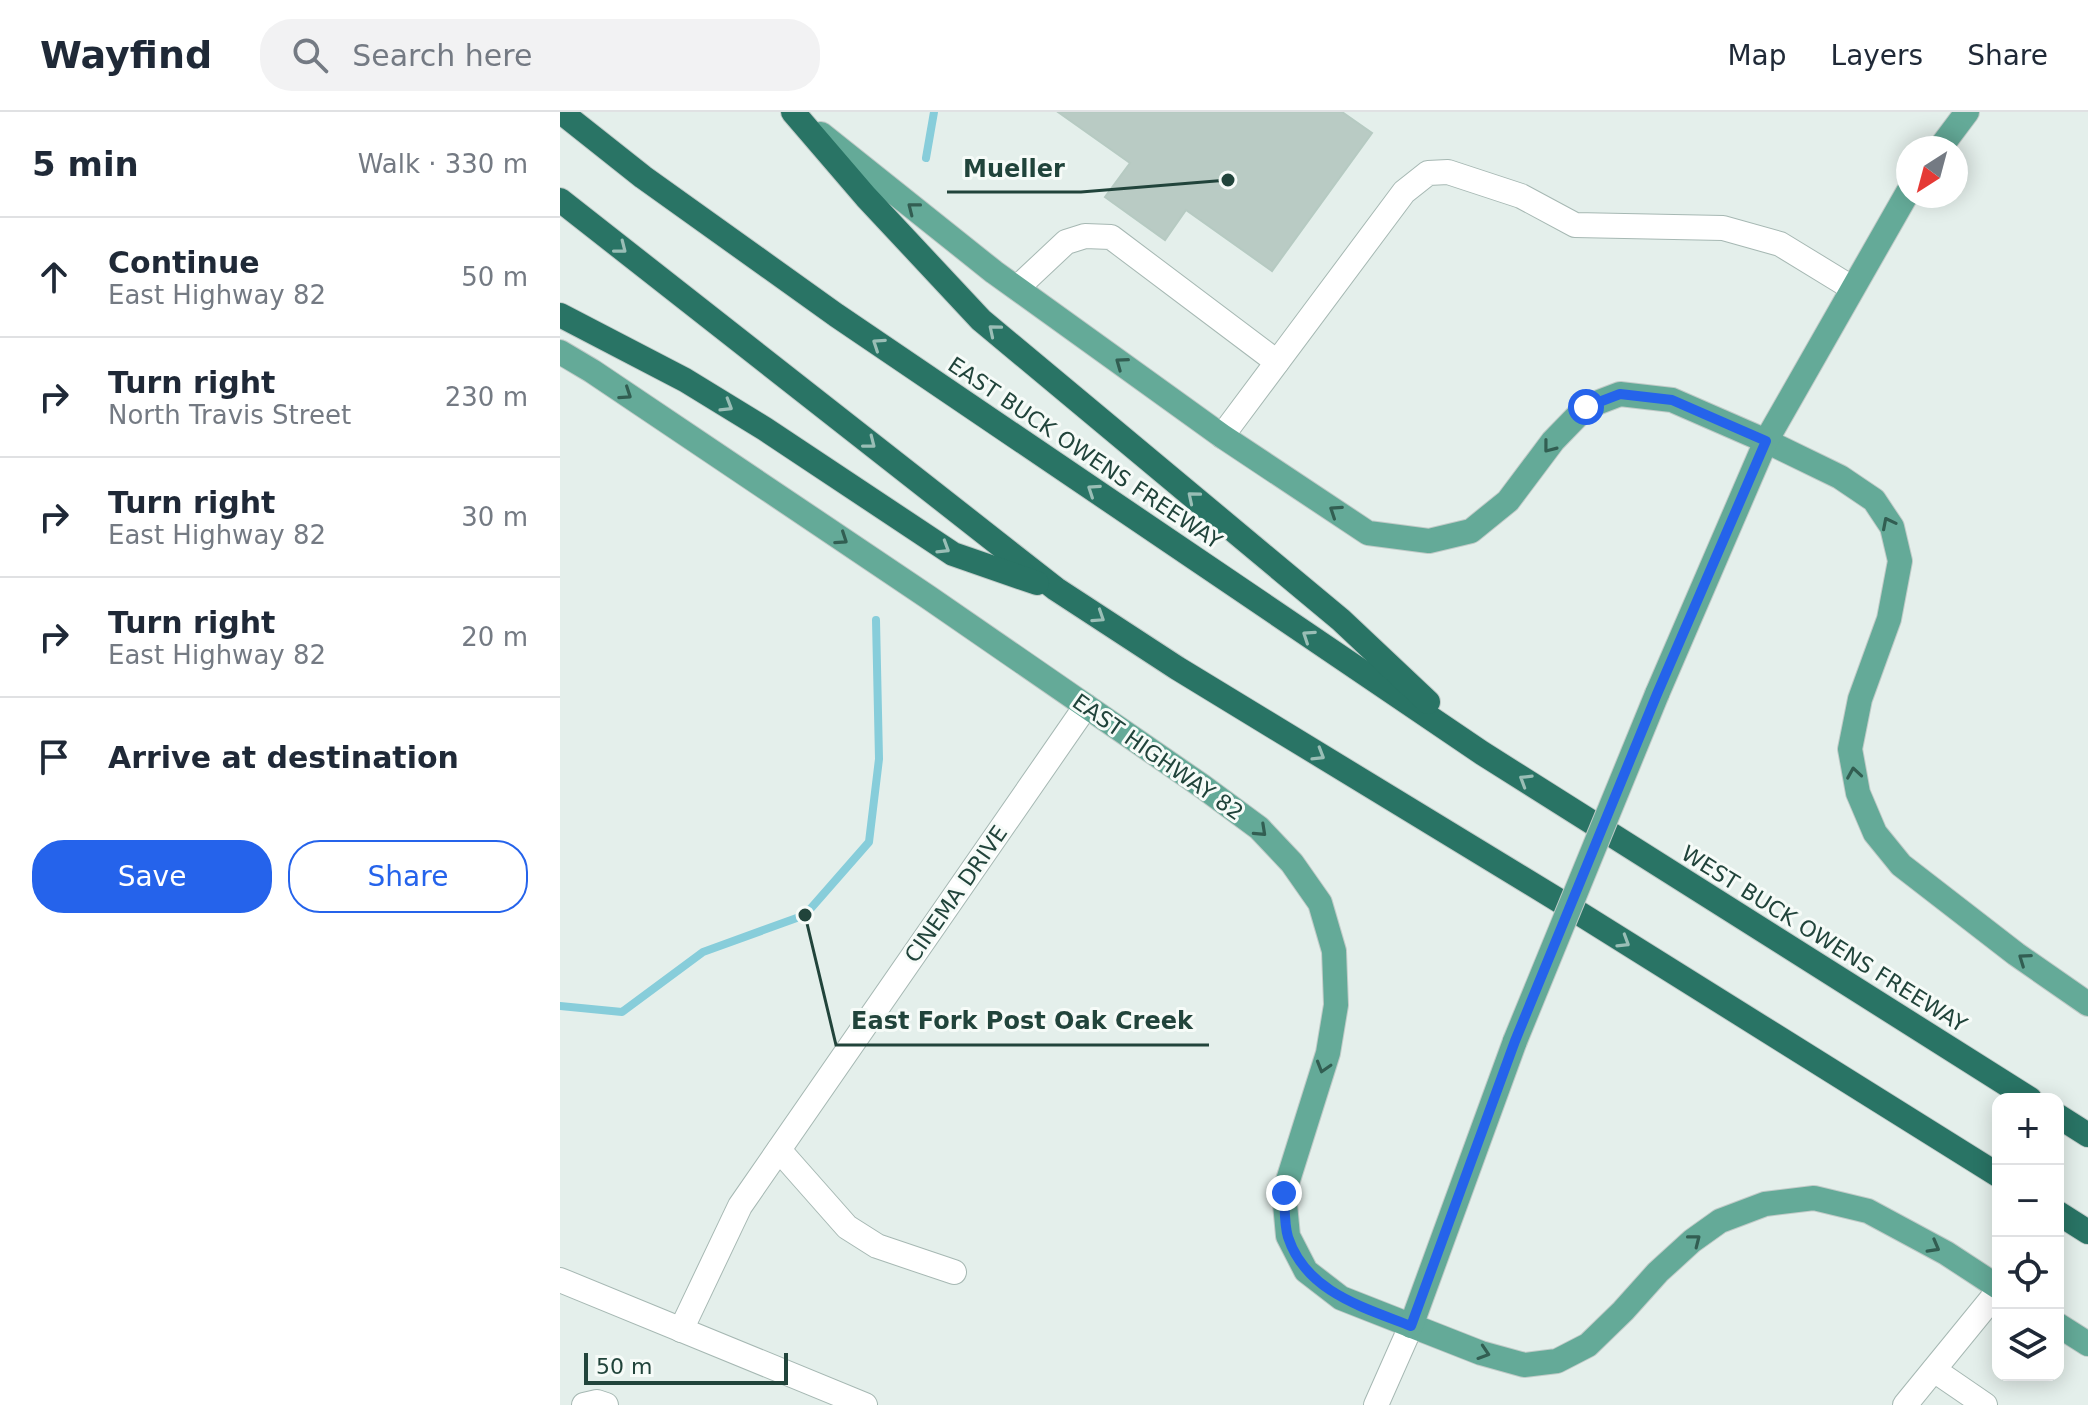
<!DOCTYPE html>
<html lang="en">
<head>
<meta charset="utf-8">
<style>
  :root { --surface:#fff; --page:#f2f2f3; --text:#1f2937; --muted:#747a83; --line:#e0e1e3; --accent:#2563eb }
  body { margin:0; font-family:"DejaVu Sans",sans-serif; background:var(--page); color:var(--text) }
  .controls { position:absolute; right:24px; bottom:24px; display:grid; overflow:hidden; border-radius:16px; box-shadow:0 4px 20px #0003 }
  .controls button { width:72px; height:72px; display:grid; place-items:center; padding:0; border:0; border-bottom:2px solid var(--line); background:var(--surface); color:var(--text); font:40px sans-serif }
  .compass { position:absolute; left:1336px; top:24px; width:72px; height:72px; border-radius:50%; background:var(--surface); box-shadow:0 4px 20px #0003; rotate:216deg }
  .scale { position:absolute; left:24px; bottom:20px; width:204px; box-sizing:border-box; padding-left:8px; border:4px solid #21443b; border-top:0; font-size:22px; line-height:28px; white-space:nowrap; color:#21443b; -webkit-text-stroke:6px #f6fbf8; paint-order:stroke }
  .stop { position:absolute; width:24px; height:24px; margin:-18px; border:6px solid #2563eb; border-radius:50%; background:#fff }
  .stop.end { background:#2563eb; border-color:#fff; box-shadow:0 2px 8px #0008 }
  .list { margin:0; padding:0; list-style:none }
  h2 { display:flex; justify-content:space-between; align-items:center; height:104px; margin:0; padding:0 32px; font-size:34px }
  h2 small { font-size:26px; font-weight:400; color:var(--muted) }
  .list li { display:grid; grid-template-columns:52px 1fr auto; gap:24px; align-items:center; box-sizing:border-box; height:120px; padding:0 32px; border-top:2px solid var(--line) }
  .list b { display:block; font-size:30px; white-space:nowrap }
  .list p { margin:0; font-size:26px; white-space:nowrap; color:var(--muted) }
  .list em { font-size:26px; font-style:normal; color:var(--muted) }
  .actions { display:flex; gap:16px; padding:24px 32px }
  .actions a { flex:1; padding:18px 0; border:2px solid var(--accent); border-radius:32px; text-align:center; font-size:28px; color:var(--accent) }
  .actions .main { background:var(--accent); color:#fff }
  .icon { flex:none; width:44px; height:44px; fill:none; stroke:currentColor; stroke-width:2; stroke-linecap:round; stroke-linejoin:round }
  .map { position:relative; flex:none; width:1528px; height:1293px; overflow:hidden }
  header { display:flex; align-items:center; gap:48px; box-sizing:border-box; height:112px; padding:0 40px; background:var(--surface); border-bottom:2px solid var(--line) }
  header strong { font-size:38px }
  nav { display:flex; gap:44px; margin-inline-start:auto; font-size:28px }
  .search { width:560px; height:72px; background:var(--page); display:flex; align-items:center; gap:20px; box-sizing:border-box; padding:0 28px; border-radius:32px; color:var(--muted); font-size:30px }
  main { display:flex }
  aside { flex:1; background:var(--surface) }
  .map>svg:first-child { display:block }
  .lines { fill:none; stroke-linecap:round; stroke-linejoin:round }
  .stream { stroke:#87cdda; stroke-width:8 }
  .building { fill:#b9cbc4; stroke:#b6cac2; stroke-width:2 }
  .minor-casing { stroke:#a6b8b3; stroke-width:26 }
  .major-casing { stroke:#c1cbc8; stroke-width:26 }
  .highway-casing { stroke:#c1cbc8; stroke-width:26 }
  .minor { stroke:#fff; stroke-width:24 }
  .major { stroke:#64aa98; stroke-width:24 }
  .highway { stroke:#297465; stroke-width:24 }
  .major-bridge-casing { stroke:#c1cbc8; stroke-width:26; stroke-linecap:butt }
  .major-bridge { stroke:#64aa98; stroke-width:24 }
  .oneway { stroke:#325e52 }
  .oneway2 { stroke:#9abeb6 }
  .route { stroke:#2563eb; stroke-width:10 }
  .labels { text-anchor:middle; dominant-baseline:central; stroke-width:6; stroke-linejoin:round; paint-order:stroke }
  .street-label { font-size:22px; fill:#21443b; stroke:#f6fbf8 }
  .leader { fill:none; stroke:#21443b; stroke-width:3 }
  .callout-dot { fill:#21443b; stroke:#f6fbf8; stroke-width:3 }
  .callout-label { font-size:24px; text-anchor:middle; font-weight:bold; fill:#21443b; stroke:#f6fbf8; stroke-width:6; stroke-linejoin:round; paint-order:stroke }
</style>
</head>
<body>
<header>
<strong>Wayfind</strong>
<div class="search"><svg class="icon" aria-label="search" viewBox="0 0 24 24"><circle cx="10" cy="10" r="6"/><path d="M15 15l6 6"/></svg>Search here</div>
<nav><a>Map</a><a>Layers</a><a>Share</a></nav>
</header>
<main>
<aside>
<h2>5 min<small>Walk · 330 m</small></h2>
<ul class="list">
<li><svg class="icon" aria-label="ahead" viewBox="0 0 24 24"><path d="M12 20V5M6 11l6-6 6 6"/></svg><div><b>Continue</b><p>East Highway 82</p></div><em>50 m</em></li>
<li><svg class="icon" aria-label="right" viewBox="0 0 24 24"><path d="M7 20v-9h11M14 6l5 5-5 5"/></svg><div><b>Turn right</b><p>North Travis Street</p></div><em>230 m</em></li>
<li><svg class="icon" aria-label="right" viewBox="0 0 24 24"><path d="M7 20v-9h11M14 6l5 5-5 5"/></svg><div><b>Turn right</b><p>East Highway 82</p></div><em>30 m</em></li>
<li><svg class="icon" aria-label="right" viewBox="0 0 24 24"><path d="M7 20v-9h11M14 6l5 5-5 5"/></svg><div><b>Turn right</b><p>East Highway 82</p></div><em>20 m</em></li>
<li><svg class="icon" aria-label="arrive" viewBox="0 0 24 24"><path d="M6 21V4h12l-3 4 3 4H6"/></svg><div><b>Arrive at destination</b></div></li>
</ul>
<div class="actions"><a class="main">Save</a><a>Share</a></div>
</aside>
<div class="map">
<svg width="1528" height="1293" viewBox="0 0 1528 1293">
  <rect width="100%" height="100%" fill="#e4efeb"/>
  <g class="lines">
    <g class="stream">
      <polyline points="366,46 374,0"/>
      <polyline points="0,894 62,900 143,840 245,803 309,730 319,647 316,508"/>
    </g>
  </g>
  <polygon class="building" points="498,0 782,0 812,21 712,159 626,98 605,128 545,85 570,51"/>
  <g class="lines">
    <g class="minor-casing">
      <g id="minor">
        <polyline points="457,176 506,130 525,124 551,125 717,250"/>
        <polyline points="662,324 844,80 868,61 888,60 961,84 1015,113 1163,116 1220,132 1292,176"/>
        <polyline points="219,1038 287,1115 317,1134 394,1160"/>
        <polyline points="0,1168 305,1293"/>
        <polyline points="121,1218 180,1094 526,594"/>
        <polyline points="1374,1258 1425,1293"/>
        <polyline points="24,1293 37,1290 46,1293"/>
        <polyline points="816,1293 851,1214"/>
        <polyline points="1345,1293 1438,1179"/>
      </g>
    </g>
    <g class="major-casing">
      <g id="major">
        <polyline points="261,22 434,160 662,324 808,421 869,429 911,419 948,389 993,329 1026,295 1060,282 1112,288 1206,329 1280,365 1314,388 1332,415 1340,449 1329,507 1300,587 1290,637 1298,681 1315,721 1341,753 1456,842 1528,892"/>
        <polyline points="1380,36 1407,0"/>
        <polyline points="0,240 32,259 368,485 642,674 699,716 732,751 760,791 774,839 776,893 768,941 724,1081 728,1124 746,1159 781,1186 921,1241 964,1253 997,1249 1028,1233 1063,1199 1098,1160 1132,1129 1160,1109 1205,1092 1254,1086 1308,1099 1386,1141 1438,1175"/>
        <polyline points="1097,582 1206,329 1348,80"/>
        <polyline points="1498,1213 1528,1232"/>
        <polyline points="851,1214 955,929"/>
      </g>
    </g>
    <g class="highway-casing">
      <g id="highway">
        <polyline points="1,0 83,65 276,203 922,641 1470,987"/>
        <polyline points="233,0 306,85 421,208 781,508 868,590"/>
        <polyline points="0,88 496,477 617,556 998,788 1438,1063"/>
        <polyline points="0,203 125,268 205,317 393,442 477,471"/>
        <polyline points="1498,1004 1528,1023"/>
        <polyline points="1498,1101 1528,1120"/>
      </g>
    </g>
    <use href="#minor" class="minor"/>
    <use href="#major" class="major"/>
    <use href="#highway" class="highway"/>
    <g class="major-bridge-casing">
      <polyline id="major-bridge" points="955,929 1097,582"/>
    </g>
    <use href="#major-bridge" class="major-bridge"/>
  </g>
  <defs><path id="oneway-chevron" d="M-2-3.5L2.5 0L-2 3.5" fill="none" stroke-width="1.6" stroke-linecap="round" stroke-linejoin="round" transform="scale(2)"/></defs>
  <g class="oneway">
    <use href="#oneway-chevron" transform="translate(353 96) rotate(-142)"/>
    <use href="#oneway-chevron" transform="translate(561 251) rotate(-144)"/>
    <use href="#oneway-chevron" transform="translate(66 282) rotate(34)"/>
    <use href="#oneway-chevron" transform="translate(989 335) rotate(128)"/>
    <use href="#oneway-chevron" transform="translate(775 399) rotate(-146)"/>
    <use href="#oneway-chevron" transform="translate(1328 411) rotate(-117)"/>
    <use href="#oneway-chevron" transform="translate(282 427) rotate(34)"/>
    <use href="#oneway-chevron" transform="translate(1294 661) rotate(-99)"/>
    <use href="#oneway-chevron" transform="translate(701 719) rotate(43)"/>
    <use href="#oneway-chevron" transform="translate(1464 847) rotate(-145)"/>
    <use href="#oneway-chevron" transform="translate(763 955) rotate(107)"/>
    <use href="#oneway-chevron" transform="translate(1135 1128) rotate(-38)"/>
    <use href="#oneway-chevron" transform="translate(1374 1135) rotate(29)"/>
    <use href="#oneway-chevron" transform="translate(924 1241) rotate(18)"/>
  </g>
  <g class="oneway2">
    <use href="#oneway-chevron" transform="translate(61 136) rotate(38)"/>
    <use href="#oneway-chevron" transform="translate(434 218) rotate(-140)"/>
    <use href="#oneway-chevron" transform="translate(318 232) rotate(-146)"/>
    <use href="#oneway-chevron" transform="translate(167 294) rotate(31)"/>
    <use href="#oneway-chevron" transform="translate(310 331) rotate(38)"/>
    <use href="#oneway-chevron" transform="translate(533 378) rotate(-146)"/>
    <use href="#oneway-chevron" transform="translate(633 385) rotate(-140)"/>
    <use href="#oneway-chevron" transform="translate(384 436) rotate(32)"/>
    <use href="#oneway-chevron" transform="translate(539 505) rotate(33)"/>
    <use href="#oneway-chevron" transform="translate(748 524) rotate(-146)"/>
    <use href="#oneway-chevron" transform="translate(759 643) rotate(31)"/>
    <use href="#oneway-chevron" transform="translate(965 668) rotate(-148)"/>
    <use href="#oneway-chevron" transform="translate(1064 830) rotate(32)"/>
  </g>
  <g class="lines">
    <path class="route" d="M724,1081c1,14 0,31 4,44 18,55 75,70 123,89l104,-285 142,-347 109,-253 -94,-41 -52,-6 -34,13"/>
  </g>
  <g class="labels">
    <g class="street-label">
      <text transform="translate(525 341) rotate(34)">EAST BUCK OWENS FREEWAY</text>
      <text transform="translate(598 645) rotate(35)">EAST HIGHWAY 82</text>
      <text transform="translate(396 782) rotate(-55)">CINEMA DRIVE</text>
      <text transform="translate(1264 827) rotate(32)">WEST BUCK OWENS FREEWAY</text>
    </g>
  </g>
  <path class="leader" d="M668 68L521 80H387M245 803L276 933H649"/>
  <g class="callout-dot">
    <circle cx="668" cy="68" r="8"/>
    <circle cx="245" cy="803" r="8"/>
  </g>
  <g class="callout-label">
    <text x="454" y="65">Mueller</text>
    <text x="462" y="917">East Fork Post Oak Creek</text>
  </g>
</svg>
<div class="controls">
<button>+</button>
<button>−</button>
<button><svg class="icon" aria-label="locate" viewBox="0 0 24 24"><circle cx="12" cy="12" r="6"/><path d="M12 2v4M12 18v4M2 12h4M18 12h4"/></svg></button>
<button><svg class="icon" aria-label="layers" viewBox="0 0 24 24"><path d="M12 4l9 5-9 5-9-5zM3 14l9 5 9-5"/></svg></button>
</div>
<svg class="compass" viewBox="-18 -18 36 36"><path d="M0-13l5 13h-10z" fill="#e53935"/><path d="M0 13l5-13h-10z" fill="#747a83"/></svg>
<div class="scale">50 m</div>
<div class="stop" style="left:1026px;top:295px"></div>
<div class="stop end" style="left:724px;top:1081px"></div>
</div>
</main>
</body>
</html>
